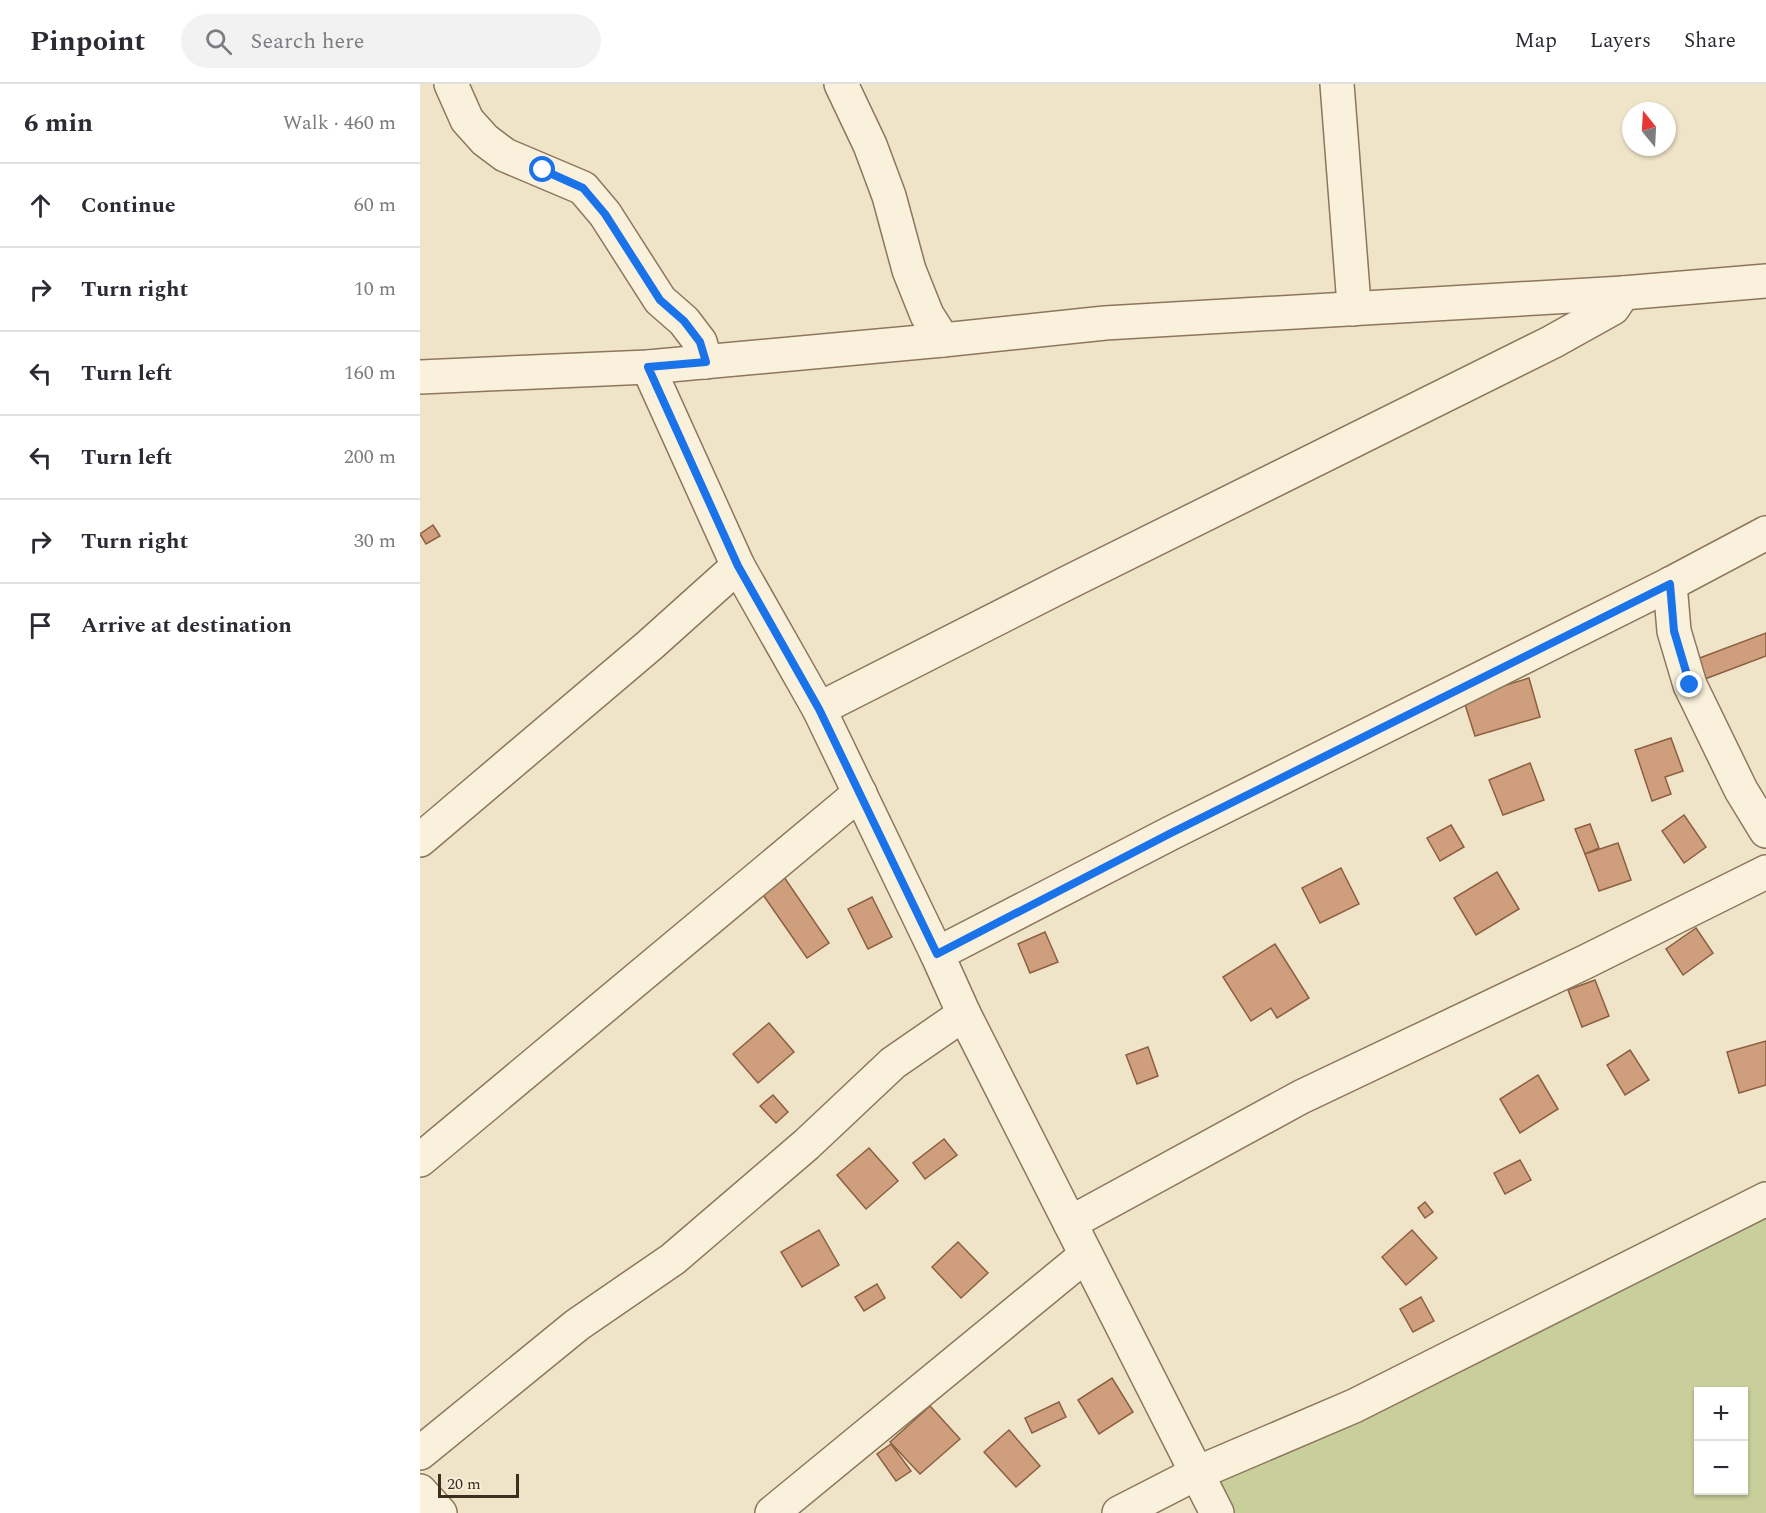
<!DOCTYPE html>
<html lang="en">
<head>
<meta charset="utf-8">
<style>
  :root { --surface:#fff; --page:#f2f2f3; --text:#2b2b33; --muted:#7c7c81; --line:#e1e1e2 }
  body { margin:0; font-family:Spectral,serif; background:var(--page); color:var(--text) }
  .controls { position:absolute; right:18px; bottom:18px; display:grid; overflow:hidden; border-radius:0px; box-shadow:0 2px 4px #0004 }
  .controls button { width:54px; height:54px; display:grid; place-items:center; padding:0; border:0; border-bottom:2px solid var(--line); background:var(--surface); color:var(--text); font:30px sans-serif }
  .compass { position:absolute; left:1202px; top:18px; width:54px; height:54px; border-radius:50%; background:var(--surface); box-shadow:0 2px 4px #0004; rotate:342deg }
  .scale { position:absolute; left:18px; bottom:15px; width:81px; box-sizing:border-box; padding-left:6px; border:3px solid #3d2e20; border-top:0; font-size:16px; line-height:21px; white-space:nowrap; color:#3d2e20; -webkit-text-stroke:4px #f7eed8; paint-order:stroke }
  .stop { position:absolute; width:18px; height:18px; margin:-14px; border:4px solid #1a73e8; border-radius:50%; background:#fff }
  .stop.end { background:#1a73e8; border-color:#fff; box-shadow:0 2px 6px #0008 }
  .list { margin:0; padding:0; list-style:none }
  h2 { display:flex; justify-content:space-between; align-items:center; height:78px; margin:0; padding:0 24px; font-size:26px }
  h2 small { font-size:20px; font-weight:400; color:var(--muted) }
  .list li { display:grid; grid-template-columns:39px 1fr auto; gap:18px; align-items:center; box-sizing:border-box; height:84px; padding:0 24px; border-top:2px solid var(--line) }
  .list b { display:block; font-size:22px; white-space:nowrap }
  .list em { font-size:20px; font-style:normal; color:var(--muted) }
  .icon { flex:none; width:33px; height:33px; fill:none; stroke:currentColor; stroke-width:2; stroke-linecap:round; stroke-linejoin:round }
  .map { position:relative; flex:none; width:1346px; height:1429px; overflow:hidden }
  header { display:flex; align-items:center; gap:36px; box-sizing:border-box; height:84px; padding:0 30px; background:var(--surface); border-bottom:2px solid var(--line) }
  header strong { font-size:28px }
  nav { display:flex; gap:33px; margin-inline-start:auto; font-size:21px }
  .search { width:420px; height:54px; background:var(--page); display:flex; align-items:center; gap:15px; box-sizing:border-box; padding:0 21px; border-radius:33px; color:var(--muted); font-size:22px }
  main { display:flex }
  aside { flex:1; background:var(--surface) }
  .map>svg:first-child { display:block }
  .green { fill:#c9cf9b; fill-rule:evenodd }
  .building { fill:#cf9f7d; stroke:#8d5f41; stroke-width:1.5 }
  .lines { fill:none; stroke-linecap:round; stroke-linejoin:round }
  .minor-casing { stroke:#8d765c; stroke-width:36 }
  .minor { stroke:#faf1dc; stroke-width:33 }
  .route { stroke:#1a73e8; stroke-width:8 }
</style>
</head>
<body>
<header>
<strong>Pinpoint</strong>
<div class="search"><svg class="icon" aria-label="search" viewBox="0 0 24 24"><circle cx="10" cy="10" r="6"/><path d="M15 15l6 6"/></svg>Search here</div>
<nav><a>Map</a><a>Layers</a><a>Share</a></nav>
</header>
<main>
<aside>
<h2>6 min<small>Walk · 460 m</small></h2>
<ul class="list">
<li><svg class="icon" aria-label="ahead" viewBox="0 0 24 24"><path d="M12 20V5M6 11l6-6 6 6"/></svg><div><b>Continue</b></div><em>60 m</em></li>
<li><svg class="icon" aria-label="right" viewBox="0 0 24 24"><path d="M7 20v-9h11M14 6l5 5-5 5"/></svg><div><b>Turn right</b></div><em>10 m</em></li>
<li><svg class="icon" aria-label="left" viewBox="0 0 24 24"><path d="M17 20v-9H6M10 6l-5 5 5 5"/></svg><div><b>Turn left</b></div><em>160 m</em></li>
<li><svg class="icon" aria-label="left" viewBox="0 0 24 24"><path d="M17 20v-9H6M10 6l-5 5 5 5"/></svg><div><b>Turn left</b></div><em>200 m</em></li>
<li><svg class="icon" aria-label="right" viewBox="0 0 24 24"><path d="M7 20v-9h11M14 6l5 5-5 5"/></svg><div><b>Turn right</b></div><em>30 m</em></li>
<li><svg class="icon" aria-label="arrive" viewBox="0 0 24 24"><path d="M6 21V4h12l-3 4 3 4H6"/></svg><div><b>Arrive at destination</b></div></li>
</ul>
</aside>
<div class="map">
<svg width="1346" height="1429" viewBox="0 0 1346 1429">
  <rect width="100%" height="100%" fill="#f0e4c8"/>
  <path class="green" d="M1346,1125v304h-531l-18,-34zM1278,1308h46v98h-46z"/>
  <g class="building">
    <polygon points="13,441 20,452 6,460 0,450"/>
    <polygon points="1346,549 1346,572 1285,595 1277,575"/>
    <polygon points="1109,594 1120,633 1055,652 1043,614"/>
    <polygon points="1251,654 1263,687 1245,693 1251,710 1232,717 1215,666"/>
    <polygon points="1110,679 1124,716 1083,731 1069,696"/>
    <polygon points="1264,731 1286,763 1264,779 1242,747"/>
    <polygon points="1170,740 1179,764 1165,770 1155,745"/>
    <polygon points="1031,741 1044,763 1020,777 1007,754"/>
    <polygon points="1198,759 1211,796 1179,807 1165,770"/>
    <polygon points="921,784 939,820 900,839 882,804"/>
    <polygon points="1077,788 1099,825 1056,851 1034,814"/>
    <polygon points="364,793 409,859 387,874 341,808"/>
    <polygon points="452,813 472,853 448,865 428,825"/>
    <polygon points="1276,844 1293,869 1263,891 1246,865"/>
    <polygon points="625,848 638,878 610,889 598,860"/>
    <polygon points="855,860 889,914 857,934 851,924 831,937 803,893"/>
    <polygon points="1175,896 1189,932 1162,943 1148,906"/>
    <polygon points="349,939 374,968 338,999 313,970"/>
    <polygon points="1346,957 1346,1001 1319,1009 1307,968"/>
    <polygon points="728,963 738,992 717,1000 706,971"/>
    <polygon points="1210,966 1229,996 1205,1011 1187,981"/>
    <polygon points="1118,991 1138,1025 1100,1049 1080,1015"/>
    <polygon points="353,1011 368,1028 356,1039 340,1022"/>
    <polygon points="524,1055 537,1071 505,1095 493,1079"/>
    <polygon points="449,1064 478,1097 446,1125 417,1091"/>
    <polygon points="1100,1076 1111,1096 1085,1110 1074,1089"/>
    <polygon points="1005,1118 1013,1128 1005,1134 998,1124"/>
    <polygon points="399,1146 419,1181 382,1203 361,1168"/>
    <polygon points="992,1146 1017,1174 986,1201 962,1173"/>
    <polygon points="538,1158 568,1189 541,1214 512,1183"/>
    <polygon points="457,1200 465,1214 444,1227 435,1213"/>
    <polygon points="1001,1213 1014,1237 993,1248 980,1225"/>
    <polygon points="692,1294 713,1328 679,1350 658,1316"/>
    <polygon points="639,1318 646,1333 612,1349 605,1334"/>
    <polygon points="510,1322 540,1355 500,1390 470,1358"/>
    <polygon points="589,1346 620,1382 596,1403 564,1368"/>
    <polygon points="471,1360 491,1387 476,1397 457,1370"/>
  </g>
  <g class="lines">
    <g class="minor-casing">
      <g id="minor">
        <polyline points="31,0 47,36 65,56 85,71 163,104 185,130 240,216 264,237 280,258 286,278"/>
        <polyline points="421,0 450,61 469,112 489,186 507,231 523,256"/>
        <polyline points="917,0 934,221 933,225"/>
        <polyline points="228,283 318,482 399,625 517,870 544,930 797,1429"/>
        <polyline points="0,293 228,283 523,256 685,239 1203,209 1346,197"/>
        <polyline points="1250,500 1254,547 1270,601 1321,706 1346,747"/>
        <polyline points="399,625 649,498 1132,258 1193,224 1203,209"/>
        <polyline points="0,756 230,561 318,482"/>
        <polyline points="517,870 751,749 1250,500 1346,449"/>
        <polyline points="0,1076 440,709"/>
        <polyline points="650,1139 881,1013 1165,878 1346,788"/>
        <polyline points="0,1369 157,1241 253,1175 387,1060 473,979 544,930"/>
        <polyline points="0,1407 20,1429"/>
        <polyline points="352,1429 666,1171"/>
        <polyline points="699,1429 777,1389 934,1322 1346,1115"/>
      </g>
    </g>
    <use href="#minor" class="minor"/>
  </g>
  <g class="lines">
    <polyline class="route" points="123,86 163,104 185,130 240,216 264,237 280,258 286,278 228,283 318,482 399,625 517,870 751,749 1250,500 1254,547 1270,601"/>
  </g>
</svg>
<div class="controls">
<button>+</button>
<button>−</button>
</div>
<svg class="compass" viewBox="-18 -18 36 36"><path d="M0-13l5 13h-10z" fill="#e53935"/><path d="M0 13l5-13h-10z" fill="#7c7c81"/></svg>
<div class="scale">20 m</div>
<div class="stop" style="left:123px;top:86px"></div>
<div class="stop end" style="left:1270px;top:601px"></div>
</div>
</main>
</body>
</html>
